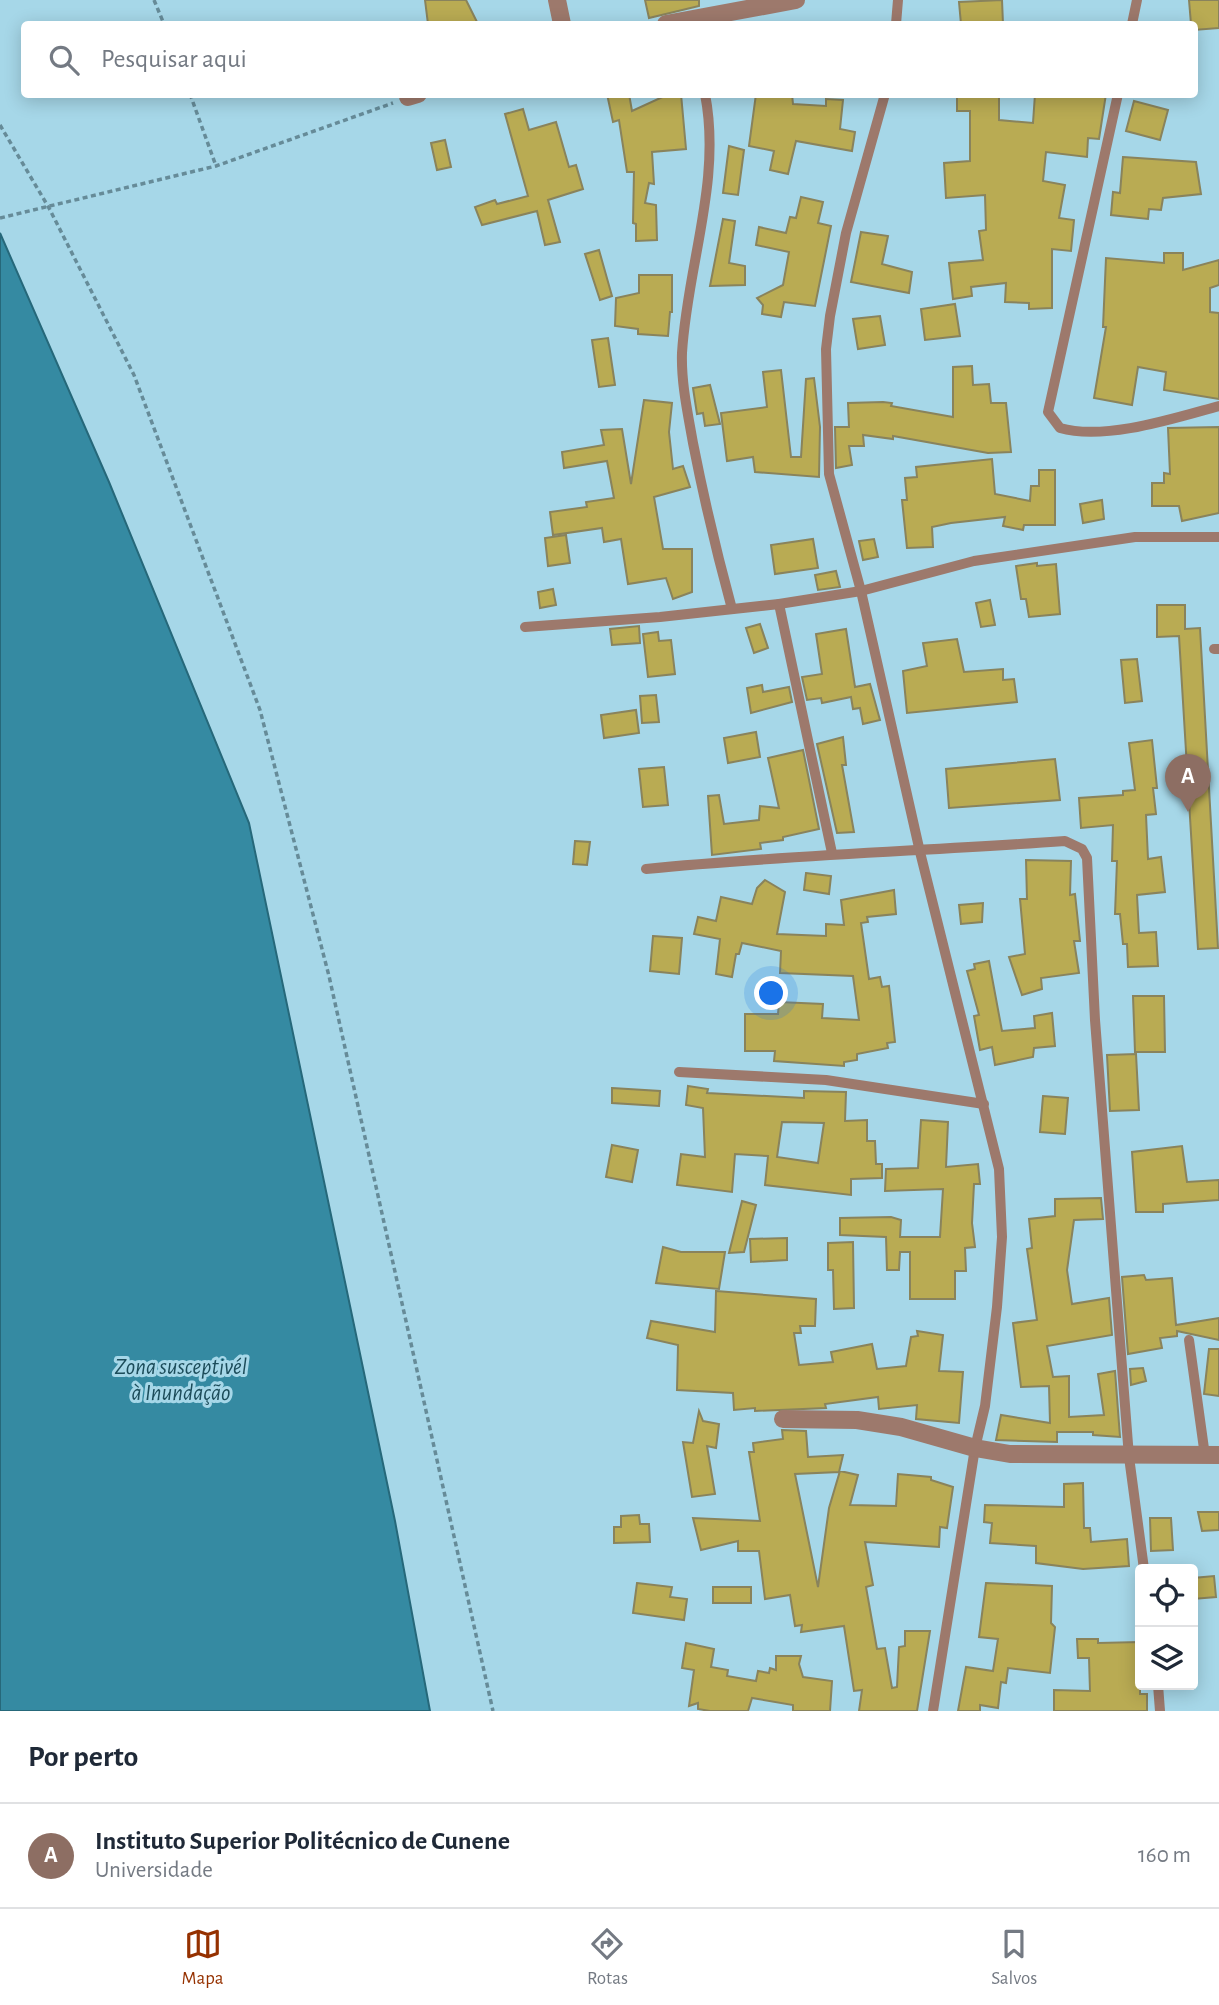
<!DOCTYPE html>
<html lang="pt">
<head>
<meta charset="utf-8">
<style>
  :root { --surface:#fff; --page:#f2f2f3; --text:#1f2937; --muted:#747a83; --line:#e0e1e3; --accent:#953100 }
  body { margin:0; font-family:"Alegreya Sans",sans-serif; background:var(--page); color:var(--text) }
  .controls { position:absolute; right:21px; bottom:21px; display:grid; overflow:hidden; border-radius:7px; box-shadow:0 4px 18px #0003 }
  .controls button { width:63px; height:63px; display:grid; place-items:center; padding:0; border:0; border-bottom:2px solid var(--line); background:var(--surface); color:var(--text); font:35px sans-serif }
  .you { position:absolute; left:772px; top:994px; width:24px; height:24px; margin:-18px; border:5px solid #fff; border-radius:50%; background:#1a73e8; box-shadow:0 0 0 10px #1a73e833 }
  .badge { display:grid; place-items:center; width:46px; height:46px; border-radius:50%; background:var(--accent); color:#fff; font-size:23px; font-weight:700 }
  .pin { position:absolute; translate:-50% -58px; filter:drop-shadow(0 2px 4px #0008) }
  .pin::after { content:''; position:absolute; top:37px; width:24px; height:21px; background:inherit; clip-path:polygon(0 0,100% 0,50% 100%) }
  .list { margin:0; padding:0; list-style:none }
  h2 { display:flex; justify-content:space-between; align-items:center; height:91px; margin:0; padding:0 28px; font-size:30px }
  h2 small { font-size:23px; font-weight:400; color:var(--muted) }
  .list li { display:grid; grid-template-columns:46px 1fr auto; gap:21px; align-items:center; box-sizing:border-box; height:105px; padding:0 28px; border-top:2px solid var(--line) }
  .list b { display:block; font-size:26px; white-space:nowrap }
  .list p { margin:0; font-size:23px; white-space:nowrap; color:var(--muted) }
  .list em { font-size:23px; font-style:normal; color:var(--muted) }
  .icon { flex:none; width:38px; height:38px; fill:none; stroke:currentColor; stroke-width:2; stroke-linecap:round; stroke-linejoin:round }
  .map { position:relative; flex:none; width:1219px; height:1711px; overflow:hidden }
  .search { position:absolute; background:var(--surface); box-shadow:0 4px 18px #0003; left:21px; right:21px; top:21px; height:77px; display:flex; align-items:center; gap:18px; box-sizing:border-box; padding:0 24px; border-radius:7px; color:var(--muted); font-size:26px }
  .sheet { height:196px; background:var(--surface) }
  nav { display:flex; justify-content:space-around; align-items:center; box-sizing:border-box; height:98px; border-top:2px solid var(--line); background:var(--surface); font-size:19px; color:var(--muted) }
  nav a { display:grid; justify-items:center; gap:4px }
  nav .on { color:var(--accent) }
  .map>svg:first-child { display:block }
  .water { fill:#358aa2; stroke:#26687a; stroke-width:2 }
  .building { fill:#b9ab53; stroke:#89835c; stroke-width:2; fill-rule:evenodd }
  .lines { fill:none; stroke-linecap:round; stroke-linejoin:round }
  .path { stroke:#668b98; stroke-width:3.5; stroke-dasharray:5 3.5; stroke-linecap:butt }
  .service { stroke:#9d796c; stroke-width:10 }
  .minor { stroke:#9d796c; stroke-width:18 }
  .labels { text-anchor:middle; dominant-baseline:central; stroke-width:6; stroke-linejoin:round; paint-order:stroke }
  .water-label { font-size:23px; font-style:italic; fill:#1c4c5a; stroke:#a6d7e8 }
</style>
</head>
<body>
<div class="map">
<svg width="1219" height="1711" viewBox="0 0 1219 1711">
  <rect width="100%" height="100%" fill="#a6d7e8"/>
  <polygon class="water" points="0,233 109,482 249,823 395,1521 430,1711 0,1711"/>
  <g class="building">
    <polygon points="425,0 466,0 478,24 428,24"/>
    <polygon points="645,0 699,0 699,6 649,18"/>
    <polygon points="1002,0 1003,24 961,24 959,2"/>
    <polygon points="1189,0 1219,0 1219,28 1194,30 1194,24 1191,24"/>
    <polygon points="607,94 629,94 632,111 669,94 681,94 686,149 652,152 654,184 649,183 645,203 656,205 657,240 636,241 636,224 633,223 634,172 627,172 619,120 613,122"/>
    <polygon points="756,94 792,94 793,104 826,106 826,99 843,100 840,129 855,132 852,151 796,141 788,174 770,170 774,151 749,146"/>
    <polygon points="957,94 999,94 999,120 1033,123 1035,94 1106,94 1099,139 1088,138 1087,157 1046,152 1043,181 1065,185 1059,218 1074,220 1071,251 1052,249 1052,308 1029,309 1029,303 1005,302 1006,283 971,287 972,296 953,299 949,263 983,260 979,231 986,230 985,195 946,198 944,163 970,161 970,111 957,111"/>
    <polygon points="1134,101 1168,110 1160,140 1126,131"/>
    <polygon points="523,109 529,130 556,122 569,167 576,165 583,189 548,200 560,242 545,245 537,211 482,225 475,207 495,200 497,204 528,196 505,114"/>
    <polygon points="445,140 451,167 437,170 431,143"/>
    <polygon points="729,146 744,150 738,195 723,193"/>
    <polygon points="1123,157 1196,162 1201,194 1163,198 1161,210 1149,209 1148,219 1111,215 1113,192 1120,193"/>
    <polygon points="801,197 823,202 818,223 831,226 815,306 784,302 781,317 762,314 763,305 757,298 783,285 789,252 756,245 759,227 786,233 790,217 796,218"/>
    <polygon points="723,219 735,221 729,263 745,266 745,285 710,286"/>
    <polygon points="861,232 888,236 882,264 912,272 909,293 851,282"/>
    <polygon points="599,250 612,296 600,300 585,254"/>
    <polygon points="1164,253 1183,253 1183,270 1219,260 1219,285 1210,288 1210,312 1219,313 1219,399 1164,390 1166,372 1138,367 1132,405 1094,398 1106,327 1103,327 1106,258 1164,263"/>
    <polygon points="639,275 672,275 672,312 670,312 668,336 638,334 638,329 615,326 616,298 639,293"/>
    <polygon points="955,304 960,336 925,340 921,309"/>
    <polygon points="880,316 885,345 858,349 853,319"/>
    <polygon points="608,338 615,385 599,387 592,340"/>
    <polygon points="972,366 973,385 989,384 991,403 1006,403 1011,452 988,453 893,436 893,439 863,435 864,446 849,446 852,465 836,468 835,427 849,427 848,403 883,402 892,403 891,406 953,417 953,367"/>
    <polygon points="781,370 791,457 801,457 806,379 814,378 820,427 819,477 755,472 753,457 727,461 721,413 767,407 763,372"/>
    <polygon points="710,385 720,424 705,426 703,413 697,414 693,388"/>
    <polygon points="644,400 672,403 669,432 673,469 683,466 690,487 654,497 663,549 692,549 692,592 673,599 666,578 628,584 621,539 604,542 602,528 553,535 550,512 587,507 586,502 614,498 607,461 564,468 562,452 604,445 601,430 622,429 631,484"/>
    <polygon points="1219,427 1219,513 1182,521 1179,506 1152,506 1152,483 1164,483 1164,473 1170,474 1168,428"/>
    <polygon points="992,459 995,494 1030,501 1031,486 1039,486 1039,470 1055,470 1055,525 1024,525 1023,530 1003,526 1005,517 951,523 932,527 933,547 907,548 902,500 907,500 905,478 917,477 916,467"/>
    <polygon points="1102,500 1104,519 1083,523 1080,504"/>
    <polygon points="566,535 570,563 548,566 545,538"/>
    <polygon points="813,539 818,568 775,574 771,545"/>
    <polygon points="874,539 878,557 863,560 859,541"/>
    <polygon points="1037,563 1037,566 1056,564 1060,614 1029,617 1026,599 1021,599 1016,566"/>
    <polygon points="836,571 840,587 818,590 815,575"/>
    <polygon points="553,589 556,605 540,608 538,592"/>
    <polygon points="990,600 995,625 981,627 976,603"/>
    <polygon points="1157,605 1185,605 1185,629 1200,628 1218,948 1198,949 1179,636 1157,637"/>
    <polygon points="760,624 768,648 754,653 746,628"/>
    <polygon points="639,626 640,643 612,645 610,629"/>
    <polygon points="846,629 855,687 870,684 880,720 863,724 860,708 853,709 851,697 822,703 821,698 807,700 802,677 822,674 816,634"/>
    <polygon points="658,632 659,641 671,640 675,674 648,677 643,634"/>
    <polygon points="957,639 964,672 1003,669 1003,680 1014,679 1017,702 907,713 903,671 927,666 923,643"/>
    <polygon points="1137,659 1142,701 1125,703 1121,660"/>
    <polygon points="762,685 763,692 789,687 792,702 751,713 747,688"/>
    <polygon points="656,695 659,722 642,723 640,696"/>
    <polygon points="636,710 639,733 604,738 601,715"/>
    <polygon points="756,732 760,757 728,763 724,738"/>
    <polygon points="843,737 846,765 842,765 854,832 837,833 817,744"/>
    <polygon points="1152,740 1157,788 1153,788 1156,814 1146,815 1148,859 1161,857 1165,892 1137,895 1139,933 1156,932 1158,966 1128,967 1127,944 1123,944 1120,914 1115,914 1117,861 1112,861 1113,825 1081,828 1079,798 1123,795 1123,791 1135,790 1129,743"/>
    <polygon points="803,750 819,829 783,837 783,840 760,843 761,849 712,855 708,796 719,795 724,824 759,820 760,806 779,808 768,758"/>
    <polygon points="1055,759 1060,800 949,808 946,769"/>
    <polygon points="664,767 668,805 643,807 639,769"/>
    <polygon points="575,841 590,842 587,865 573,864"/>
    <polygon points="1026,860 1071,861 1070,895 1075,894 1080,941 1074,941 1079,973 1041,978 1042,989 1022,995 1009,957 1025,954 1020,899 1027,899"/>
    <polygon points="806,873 831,876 829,894 804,890"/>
    <polygon points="765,880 785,892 777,934 826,936 826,924 844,925 841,900 894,890 896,914 867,917 868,922 861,923 869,979 880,977 882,987 889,986 895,1042 887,1043 888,1048 857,1054 857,1060 844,1062 844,1066 774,1061 775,1051 745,1051 745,1014 778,1014 779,1002 823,1004 822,1018 859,1020 853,976 780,973 781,951 742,943 739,954 736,954 732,977 716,974 720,939 694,934 698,917 716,921 721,897 752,904 757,888"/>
    <polygon points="983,903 982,922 961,924 959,905"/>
    <polygon points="653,936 682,938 679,974 650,971"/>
    <polygon points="989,961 1002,1031 1035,1028 1034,1016 1052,1013 1055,1046 1034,1048 1033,1057 995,1065 992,1047 980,1050 974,1016 979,1015 967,971 975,969 974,964"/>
    <polygon points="1133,996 1164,996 1165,1052 1135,1052"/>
    <polygon points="1136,1054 1139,1110 1110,1111 1107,1055"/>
    <path d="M688,1086l20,3 -1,4 97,5v-7l42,1 -1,29 22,-1v21h8l1,23h6v14l-31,1v16l-86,-10 3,-29 -33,-2 -3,38 -55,-7 4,-31 24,3 -2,-49 -17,-3zM782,1122l42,1 -6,40 -41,-6z"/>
    <polygon points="612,1088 660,1091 659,1106 612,1103"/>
    <polygon points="1043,1096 1068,1098 1065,1134 1040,1132"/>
    <polygon points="921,1120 948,1122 946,1167 978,1164 980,1184 974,1184 972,1223 975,1247 965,1248 966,1271 955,1271 955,1299 910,1299 910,1252 900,1252 899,1270 887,1270 886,1237 840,1235 840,1218 891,1217 901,1220 900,1237 940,1237 943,1189 885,1191 886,1169 918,1168"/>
    <polygon points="612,1145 638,1150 632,1182 606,1177"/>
    <polygon points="1182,1146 1187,1182 1219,1180 1219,1200 1163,1204 1163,1212 1136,1212 1132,1152"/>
    <polygon points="1101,1198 1103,1219 1074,1220 1067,1270 1072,1304 1109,1298 1112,1335 1047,1346 1053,1377 1069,1376 1069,1417 1104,1415 1098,1374 1115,1371 1120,1437 1093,1435 1093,1432 1057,1432 1057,1442 996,1440 1001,1415 1050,1423 1049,1386 1021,1387 1013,1323 1037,1320 1027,1249 1032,1248 1029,1219 1055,1216 1055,1199"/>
    <polygon points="742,1201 756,1205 744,1252 729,1253"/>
    <polygon points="787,1238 787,1260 751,1262 750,1239"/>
    <polygon points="853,1242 854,1308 834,1309 833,1270 828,1270 828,1243"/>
    <polygon points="663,1247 681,1252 725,1252 719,1289 656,1283"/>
    <polygon points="1144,1275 1146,1280 1172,1278 1176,1325 1219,1318 1219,1340 1177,1331 1177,1336 1160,1338 1162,1348 1128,1354 1122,1277"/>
    <polygon points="716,1291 816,1299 815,1326 800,1326 801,1333 794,1333 799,1365 833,1362 831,1352 872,1344 877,1369 906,1366 911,1337 918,1336 917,1331 943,1335 939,1371 963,1372 959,1423 916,1419 917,1405 879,1409 878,1397 825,1404 826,1408 755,1411 755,1408 734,1410 733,1393 677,1390 678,1345 647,1338 651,1321 715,1332"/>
    <polygon points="1209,1349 1219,1349 1219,1396 1204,1394"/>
    <polygon points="1143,1368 1146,1381 1131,1385 1130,1369"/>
    <polygon points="699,1411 703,1421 719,1424 716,1448 707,1446 715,1494 692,1497 683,1442 693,1443"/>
    <polygon points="782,1430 806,1431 808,1457 843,1455 839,1472 795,1474 818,1587 829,1508 840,1471 858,1475 850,1505 896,1506 898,1474 931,1477 931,1480 953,1487 947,1528 940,1527 939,1547 865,1542 873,1585 866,1587 877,1649 885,1648 892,1688 897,1687 899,1647 905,1646 905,1631 930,1631 917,1711 859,1711 862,1690 854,1691 844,1626 801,1632 802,1625 795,1626 790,1595 765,1599 759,1551 738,1551 738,1541 701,1550 693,1518 760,1521 749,1452 754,1452 753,1443 783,1439"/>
    <polygon points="1083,1483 1084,1528 1090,1528 1091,1542 1127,1539 1129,1566 1083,1569 1036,1563 1036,1546 990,1543 992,1523 984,1522 985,1505 1064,1507 1064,1484"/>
    <polygon points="1198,1512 1219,1512 1219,1530 1202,1531"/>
    <polygon points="639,1515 640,1524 649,1524 650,1542 614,1543 614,1527 621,1527 621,1516"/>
    <polygon points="1150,1518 1171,1518 1173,1550 1151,1551"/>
    <polygon points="1214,1576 1216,1597 1193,1599 1193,1578"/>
    <polygon points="637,1583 672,1587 670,1597 687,1599 684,1620 633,1613"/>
    <polygon points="986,1583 1052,1586 1051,1623 1055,1627 1050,1673 1008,1668 1006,1683 1001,1682 998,1708 980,1705 980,1711 958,1711 966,1667 993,1671 998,1639 979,1637"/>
    <rect x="713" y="1587" width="38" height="16"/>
    <polygon points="1077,1639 1098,1639 1098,1643 1140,1642 1140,1694 1147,1694 1147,1711 1054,1711 1054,1690 1090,1691 1089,1658 1078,1658"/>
    <polygon points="686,1643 714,1649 711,1667 728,1670 727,1676 756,1681 758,1671 769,1673 770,1668 776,1670 776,1656 801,1656 799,1664 803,1677 832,1681 830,1711 793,1711 793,1705 752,1698 748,1711 710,1711 698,1709 698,1703 689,1706 694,1670 682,1668"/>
  </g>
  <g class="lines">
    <g class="path">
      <polyline points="154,0 164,24"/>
      <polyline points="190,94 216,166"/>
      <polyline points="0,125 49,208 134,375 260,710 329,976 493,1711"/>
      <polyline points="0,218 216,166 393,103"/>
    </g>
    <g class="service">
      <polyline points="896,24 898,0"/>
      <polyline points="1132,24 1137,0"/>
      <path d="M705,94c17,87 -18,172 -23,259 -1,30 6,61 11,90 11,56 24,111 39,166"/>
      <polyline points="885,94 846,233 830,316 826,349 829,474 861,591 920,852 999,1169 1002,1237 997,1307 985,1406 975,1448 933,1711"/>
      <path d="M1118,94l-70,318 12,16c45,13 115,-10 159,-22"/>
      <polyline points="779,604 832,853"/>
      <polyline points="525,627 660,617 779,604 861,591 974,561 1135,537 1219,537"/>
      <polyline points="1214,649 1219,649"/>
      <path d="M646,869c139,-14 279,-18 419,-28l17,8 5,9 8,162 34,437 15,112"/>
      <polyline points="679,1072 826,1080 984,1104"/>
      <polyline points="1189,1340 1205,1456"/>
      <polyline points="1158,1685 1160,1711"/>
    </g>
    <g class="minor">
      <polyline points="557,0 562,24"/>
      <polyline points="666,24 796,0"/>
      <polyline points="408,97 418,94"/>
      <polyline points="783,1419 857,1420 901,1427 975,1448 1010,1454 1219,1455"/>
    </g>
  </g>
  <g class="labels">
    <g class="water-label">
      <text x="181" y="1367">Zona susceptivél<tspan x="181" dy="26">à Inundação</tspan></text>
    </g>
  </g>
</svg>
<div class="controls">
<button><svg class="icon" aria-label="locate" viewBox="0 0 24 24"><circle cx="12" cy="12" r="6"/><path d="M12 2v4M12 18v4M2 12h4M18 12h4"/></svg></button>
<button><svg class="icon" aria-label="layers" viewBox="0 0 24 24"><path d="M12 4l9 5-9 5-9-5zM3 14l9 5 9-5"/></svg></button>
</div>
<div class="you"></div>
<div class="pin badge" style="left:1188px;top:812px;background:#8d6e63">A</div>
<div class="search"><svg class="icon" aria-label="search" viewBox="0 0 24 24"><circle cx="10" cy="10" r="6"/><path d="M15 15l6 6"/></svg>Pesquisar aqui</div>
</div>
<section class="sheet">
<h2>Por perto<small></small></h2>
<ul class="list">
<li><span class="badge" style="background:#8d6e63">A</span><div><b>Instituto Superior Politécnico de Cunene</b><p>Universidade</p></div><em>160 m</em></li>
</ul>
</section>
<nav>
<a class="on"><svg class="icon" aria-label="map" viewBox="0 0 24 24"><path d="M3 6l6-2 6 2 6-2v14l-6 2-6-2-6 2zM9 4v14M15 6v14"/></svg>Mapa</a>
<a><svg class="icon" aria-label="directions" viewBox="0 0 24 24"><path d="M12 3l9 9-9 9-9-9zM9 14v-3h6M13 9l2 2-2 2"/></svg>Rotas</a>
<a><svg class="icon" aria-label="saved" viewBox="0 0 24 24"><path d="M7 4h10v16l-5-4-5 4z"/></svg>Salvos</a>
</nav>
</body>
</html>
